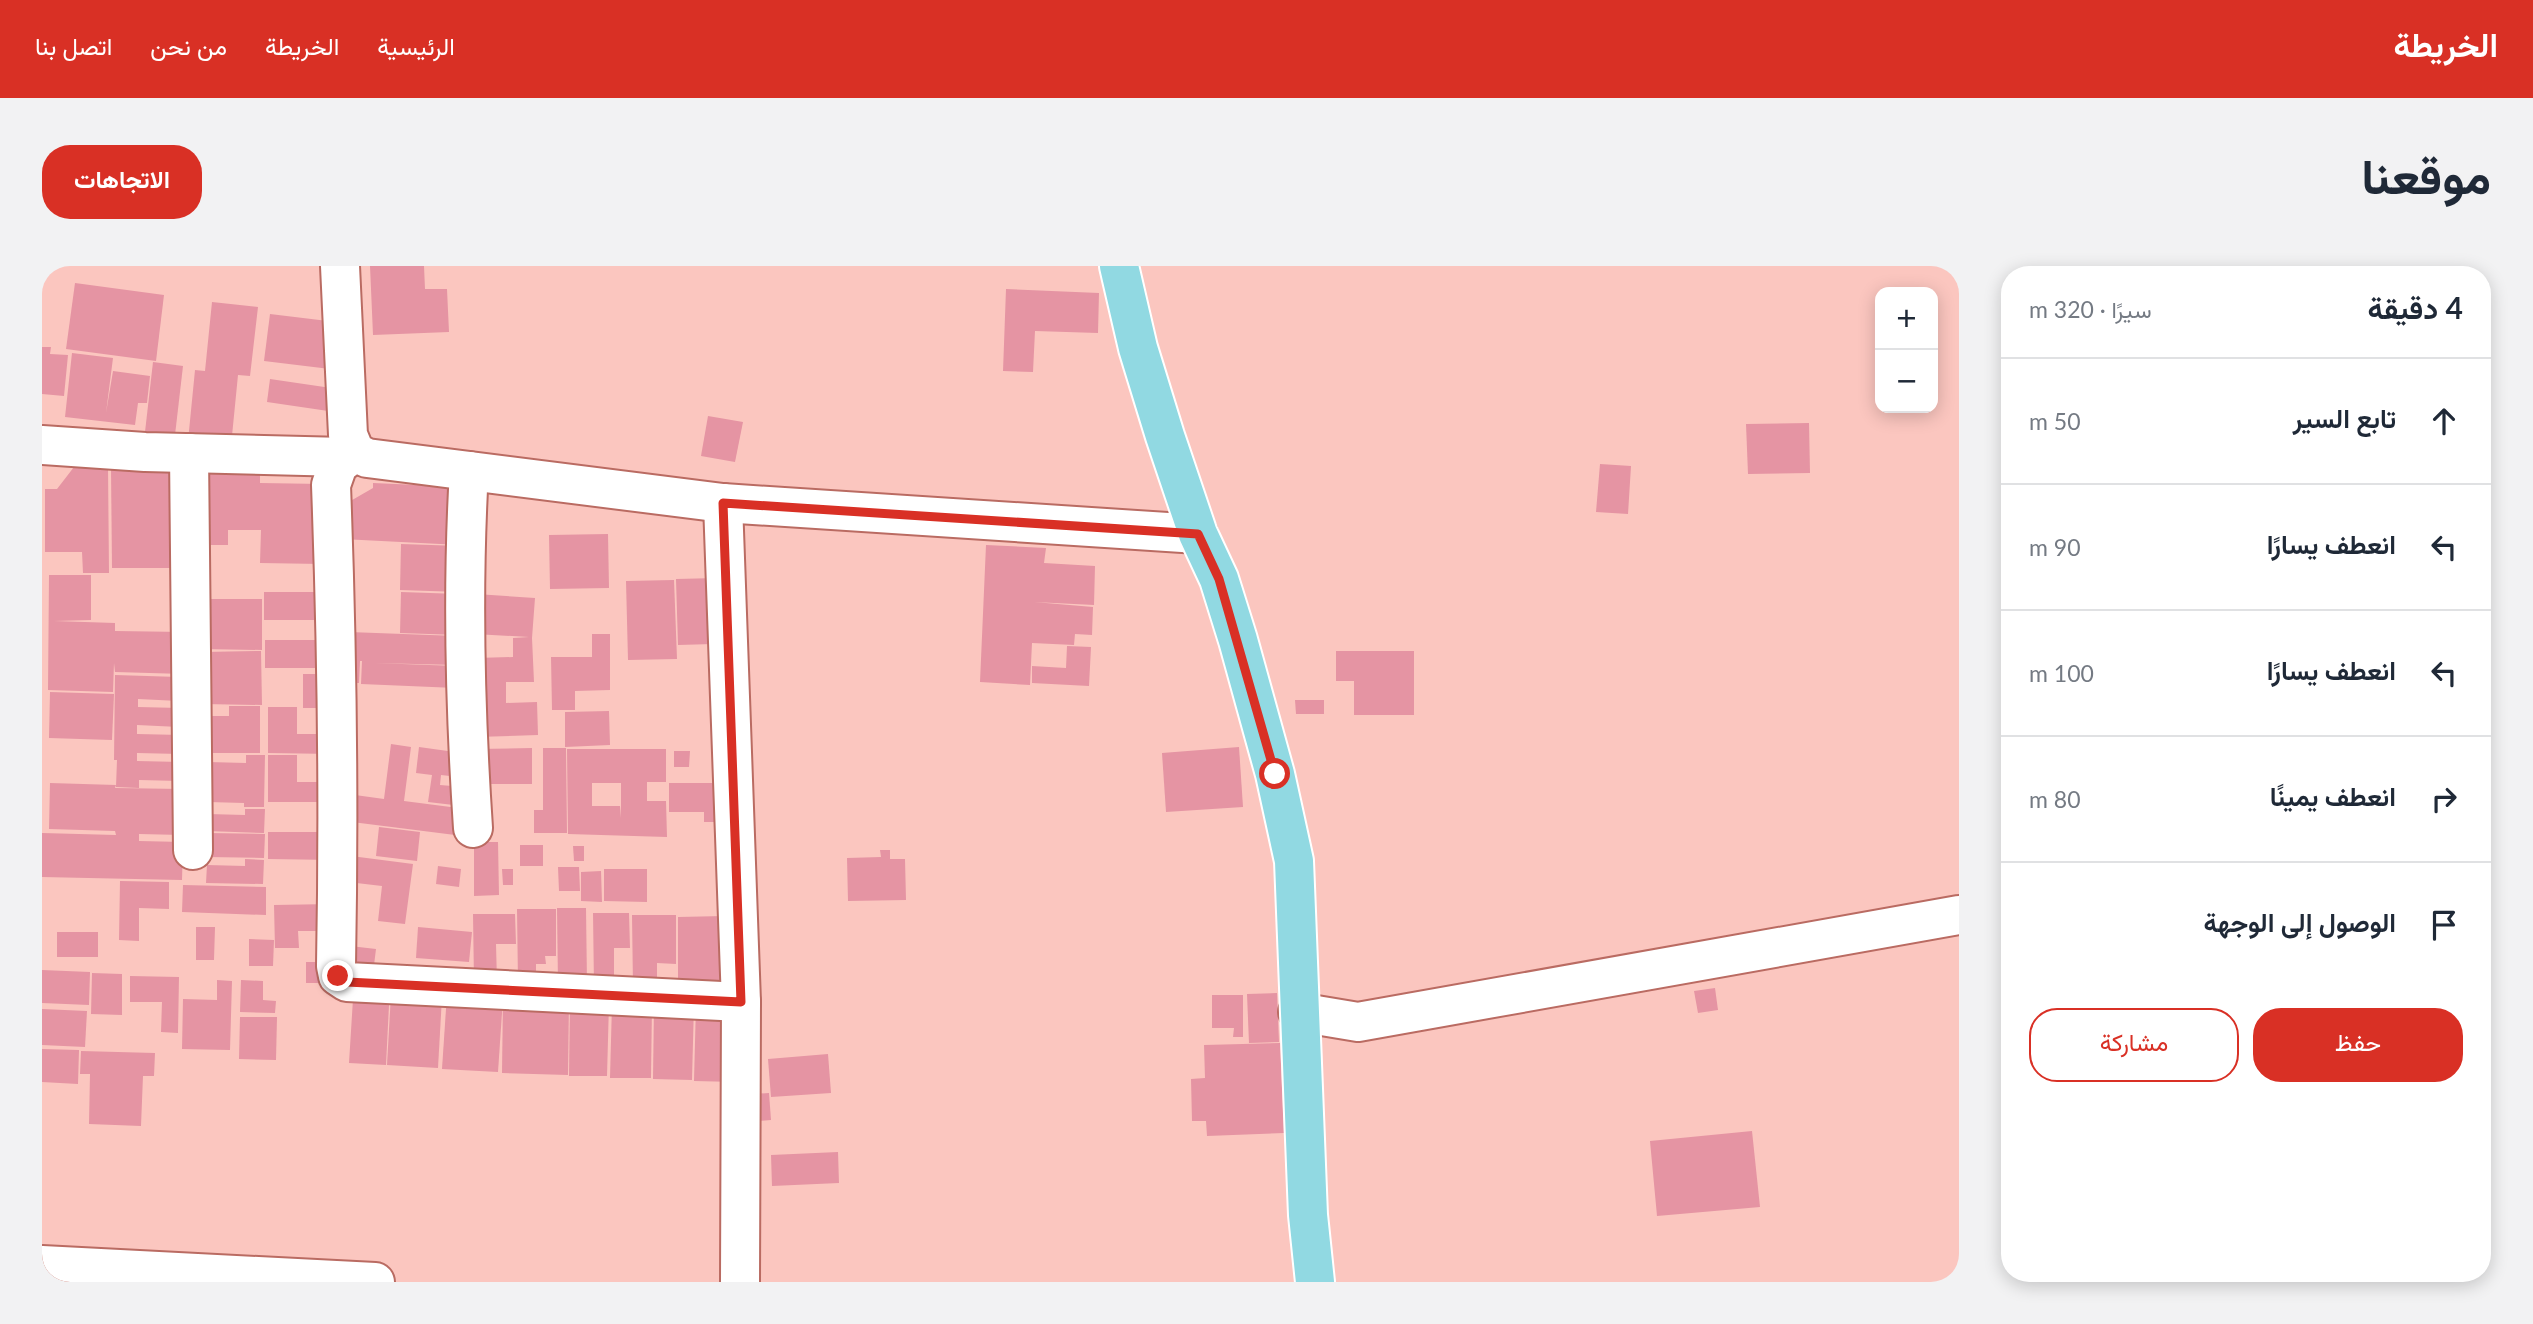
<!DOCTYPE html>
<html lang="ar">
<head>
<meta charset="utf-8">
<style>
  :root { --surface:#fff; --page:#f2f2f3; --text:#1f2937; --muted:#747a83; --line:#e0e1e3; --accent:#d93025 }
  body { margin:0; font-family:Lato,Vazirmatn,sans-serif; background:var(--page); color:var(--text); direction:rtl }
  .controls { position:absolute; right:21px; top:21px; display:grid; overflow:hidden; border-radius:14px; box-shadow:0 4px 18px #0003 }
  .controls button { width:63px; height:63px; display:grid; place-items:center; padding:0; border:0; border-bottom:2px solid var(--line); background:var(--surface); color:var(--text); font:35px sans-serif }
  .stop { position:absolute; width:21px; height:21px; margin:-16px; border:5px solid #d93025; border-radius:50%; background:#fff }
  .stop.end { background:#d93025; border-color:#fff; box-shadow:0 2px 7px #0008 }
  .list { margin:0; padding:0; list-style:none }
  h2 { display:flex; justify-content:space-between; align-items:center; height:91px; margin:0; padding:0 28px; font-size:30px }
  h2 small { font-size:23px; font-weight:400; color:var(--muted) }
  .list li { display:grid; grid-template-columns:46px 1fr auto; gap:21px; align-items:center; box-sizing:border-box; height:126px; padding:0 28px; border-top:2px solid var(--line) }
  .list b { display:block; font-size:26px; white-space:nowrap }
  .list em { font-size:23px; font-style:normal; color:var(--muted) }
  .actions { display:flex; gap:14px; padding:21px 28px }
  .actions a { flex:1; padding:16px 0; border:2px solid var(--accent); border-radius:28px; text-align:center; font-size:24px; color:var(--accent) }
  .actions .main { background:var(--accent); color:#fff }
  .icon { flex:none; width:38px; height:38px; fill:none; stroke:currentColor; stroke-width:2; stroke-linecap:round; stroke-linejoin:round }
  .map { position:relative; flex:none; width:1917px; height:1016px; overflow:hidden; direction:ltr; border-radius:28px }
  header { display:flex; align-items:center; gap:42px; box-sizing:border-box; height:98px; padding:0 35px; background:var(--accent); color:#fff }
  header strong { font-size:33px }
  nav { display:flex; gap:38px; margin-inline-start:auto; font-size:24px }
  .intro { display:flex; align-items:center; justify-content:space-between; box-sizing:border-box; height:168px; padding:0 42px }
  h1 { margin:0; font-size:49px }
  .button { padding:18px 32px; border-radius:28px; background:var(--accent); color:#fff; font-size:24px; font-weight:700 }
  main { display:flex; gap:42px; padding:0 42px }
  aside { flex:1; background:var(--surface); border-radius:28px; box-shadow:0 4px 18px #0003 }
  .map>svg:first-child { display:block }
  .building { fill:#e594a3; fill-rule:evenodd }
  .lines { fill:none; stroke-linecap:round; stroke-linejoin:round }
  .minor-casing { stroke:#ba6b62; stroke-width:42 }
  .major-casing { stroke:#fff; stroke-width:42 }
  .minor { stroke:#fff; stroke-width:38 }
  .major { stroke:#91d9e2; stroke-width:38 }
  .route { stroke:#d93025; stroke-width:9 }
</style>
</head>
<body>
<header>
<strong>الخريطة</strong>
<nav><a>الرئيسية</a><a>الخريطة</a><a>من نحن</a><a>اتصل بنا</a></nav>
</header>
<div class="intro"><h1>موقعنا</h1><a class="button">الاتجاهات</a></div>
<main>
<aside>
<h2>4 دقيقة<small>سيرًا · 320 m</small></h2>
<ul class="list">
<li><svg class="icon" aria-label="ahead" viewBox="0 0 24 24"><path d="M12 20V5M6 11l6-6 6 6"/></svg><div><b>تابع السير</b></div><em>50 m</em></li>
<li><svg class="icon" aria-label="left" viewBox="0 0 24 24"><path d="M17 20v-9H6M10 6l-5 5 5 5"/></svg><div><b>انعطف يسارًا</b></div><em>90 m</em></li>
<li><svg class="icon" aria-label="left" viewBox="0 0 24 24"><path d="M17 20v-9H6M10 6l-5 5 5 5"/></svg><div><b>انعطف يسارًا</b></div><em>100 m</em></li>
<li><svg class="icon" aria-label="right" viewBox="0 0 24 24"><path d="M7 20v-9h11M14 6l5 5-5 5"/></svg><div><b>انعطف يمينًا</b></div><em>80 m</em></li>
<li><svg class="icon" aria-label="arrive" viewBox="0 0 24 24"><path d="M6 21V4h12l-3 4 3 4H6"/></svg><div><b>الوصول إلى الوجهة</b></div></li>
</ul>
<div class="actions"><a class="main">حفظ</a><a>مشاركة</a></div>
</aside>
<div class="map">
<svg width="1917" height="1016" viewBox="0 0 1917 1016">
  <rect width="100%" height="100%" fill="#fbc6bf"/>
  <g class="building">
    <polygon points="328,0 382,0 383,23 405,23 407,66 331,69"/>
    <polygon points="33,17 122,29 114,95 24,83"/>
    <polygon points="964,23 1057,27 1056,67 993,65 991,106 961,105"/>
    <polygon points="170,36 216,41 208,110 196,109 189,180 146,175 153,104 163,105"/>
    <polygon points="228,48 294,56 288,103 222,95"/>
    <polygon points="0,81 9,81 8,88 26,89 22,130 0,128"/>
    <polygon points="30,87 71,92 64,147 71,105 108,110 105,137 96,137 93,159 23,151"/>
    <polygon points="111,96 141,100 133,169 103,166"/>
    <polygon points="228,113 296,123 293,146 225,136"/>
    <polygon points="666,150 701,156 693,196 659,190"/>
    <polygon points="1767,157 1768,207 1706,208 1704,158"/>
    <polygon points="1558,198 1589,200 1586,248 1554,246"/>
    <polygon points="66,200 67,307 41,307 40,286 3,286 3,223 15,223 32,201"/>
    <polygon points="69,202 138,202 139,302 70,302"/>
    <polygon points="155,207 218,207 218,217 281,218 280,298 218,297 219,264 186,264 186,279 158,279"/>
    <polygon points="331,217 421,221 418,279 300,273 305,237 331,222"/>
    <polygon points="566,268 567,322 508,323 507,269"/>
    <polygon points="359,278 419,280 418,326 358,324"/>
    <polygon points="944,279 1004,282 1002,297 1053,300 1052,339 992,336 1051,341 1050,369 1033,368 1032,379 990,377 988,419 938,416"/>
    <polygon points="7,309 49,309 49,354 12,355 73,357 73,365 142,366 142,408 73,406 72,397 71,426 6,424"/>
    <polygon points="675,312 671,378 636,379 634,313"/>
    <polygon points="632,314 635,393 586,394 584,315"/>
    <rect x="222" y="326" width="64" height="28"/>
    <polygon points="359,326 417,328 416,369 358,367"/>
    <polygon points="434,328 493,332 490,372 492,416 464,416 464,437 495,436 496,469 434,471 434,392 471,391 471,372 487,371 432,368"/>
    <polygon points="159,333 220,333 220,384 160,383"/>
    <polygon points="307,366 415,370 415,399 332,397 415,400 414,422 319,418 320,395 318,395 317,417 305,417"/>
    <polygon points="550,368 568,368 568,424 533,425 533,444 510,444 509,391 550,391"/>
    <rect x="223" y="374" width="68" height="28"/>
    <polygon points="1025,380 1049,381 1047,420 990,417 990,400 1024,402"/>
    <polygon points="219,385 220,439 161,438 161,386"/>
    <polygon points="1294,385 1372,385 1372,449 1312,449 1312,415 1294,415"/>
    <rect x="261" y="408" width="31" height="34"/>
    <polygon points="73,409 137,411 137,435 96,433 96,441 138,442 137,461 95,459 95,468 139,469 138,488 95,487 95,495 139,496 138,515 97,514 97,522 74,521 75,494 72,494"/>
    <polygon points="8,426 72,428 70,474 7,472"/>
    <polygon points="1253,434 1282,434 1282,448 1254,448"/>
    <polygon points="187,440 218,440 218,487 161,487 161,450 187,450"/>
    <polygon points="226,441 255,441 255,468 291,468 291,488 226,487"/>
    <polygon points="567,445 568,479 523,481 523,446"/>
    <polygon points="349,478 369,481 362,535 424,543 421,570 310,556 313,529 342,533"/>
    <polygon points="377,481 420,487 417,511 399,509 398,519 422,521 420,540 386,536 390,509 374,507"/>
    <polygon points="1197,481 1201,541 1124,546 1120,487"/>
    <polygon points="490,482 490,518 435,518 434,483"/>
    <polygon points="501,482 524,482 525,567 492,567 492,544 501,544"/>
    <path d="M525,483h99v33h-19v19h19l1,36 -99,-3zM550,517h29v35l-1,-12h-28z"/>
    <polygon points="632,485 648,485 647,501 632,501"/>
    <polygon points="204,489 223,489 222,541 202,541 202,537 166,536 166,496 204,497"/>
    <polygon points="226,489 255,489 255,516 291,516 292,536 226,536"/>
    <polygon points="8,517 74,519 73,522 140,523 140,569 97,568 97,575 141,576 140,614 0,611 0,567 74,569 73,565 7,563"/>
    <polygon points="627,517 681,517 682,556 662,556 662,546 627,546"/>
    <polygon points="203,543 223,543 222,567 165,565 166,548 203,549"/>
    <polygon points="337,561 378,566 375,595 334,590"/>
    <polygon points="226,566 292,566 292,594 226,593"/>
    <polygon points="166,567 223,568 222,592 165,591"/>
    <polygon points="432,576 456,576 457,629 432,630"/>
    <rect x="478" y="579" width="23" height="21"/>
    <polygon points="531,580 542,580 542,595 532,595"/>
    <polygon points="838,584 848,584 848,593 863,593 864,634 806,635 805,592 839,591"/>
    <polygon points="309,590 371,598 363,658 336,655 340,620 306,616"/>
    <polygon points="203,593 222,594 221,618 164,617 165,599 203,600"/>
    <polygon points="396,600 419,603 417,621 394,618"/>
    <polygon points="516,601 537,601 538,625 517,625"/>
    <polygon points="460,603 471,603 471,619 461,619"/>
    <polygon points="562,603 605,603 605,636 562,635"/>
    <polygon points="559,605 560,636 539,635 539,606"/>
    <polygon points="78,615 127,616 127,643 97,642 97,675 77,674"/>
    <polygon points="141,619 224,621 224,649 140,646"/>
    <polygon points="290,638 291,665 256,665 257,682 233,682 232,639"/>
    <polygon points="515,642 544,642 545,718 516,718"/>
    <polygon points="475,643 514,643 514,690 503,690 504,698 494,698 494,717 476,717"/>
    <polygon points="551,647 587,647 588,682 572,682 572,721 552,721"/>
    <polygon points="431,648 473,648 474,678 454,678 455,716 432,716"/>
    <polygon points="590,649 634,649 634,698 615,697 615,721 591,721"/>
    <polygon points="682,650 683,726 636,727 636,651"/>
    <polygon points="154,661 173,661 172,694 154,694"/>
    <polygon points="376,661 430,666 427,696 374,692"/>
    <rect x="15" y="666" width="41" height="25"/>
    <polygon points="207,673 232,674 231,700 207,700"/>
    <polygon points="308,680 334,683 331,707 304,704"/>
    <rect x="264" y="696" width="24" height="21"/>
    <polygon points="0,704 48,706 47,739 0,737"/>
    <polygon points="50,707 80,708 80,749 49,748"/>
    <polygon points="88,710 137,711 136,767 119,766 120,736 88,736"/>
    <polygon points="175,714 190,715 188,784 140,783 141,733 175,734"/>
    <polygon points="199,714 221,715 221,734 234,735 233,747 198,746"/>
    <polygon points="312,717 348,719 344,799 307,797"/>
    <polygon points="1673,722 1676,744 1656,747 1652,725"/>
    <polygon points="1235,727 1237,776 1207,777 1205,728"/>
    <polygon points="349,728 400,731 396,802 345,799"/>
    <polygon points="405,728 461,732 456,806 400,803"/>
    <polygon points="1170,729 1201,729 1201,771 1191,771 1192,762 1170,762"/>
    <polygon points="461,732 527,734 526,809 460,807"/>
    <polygon points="528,736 567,737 565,810 527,810"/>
    <polygon points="570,738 610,739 609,812 568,812"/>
    <polygon points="612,738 652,738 650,814 611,813"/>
    <polygon points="654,738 696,739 694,816 652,815"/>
    <polygon points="0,743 45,745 43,781 0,779"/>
    <polygon points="198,751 235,751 234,794 197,793"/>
    <polygon points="1238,777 1242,867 1165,870 1164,855 1150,855 1149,813 1163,812 1162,779"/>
    <polygon points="0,783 37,784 36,818 0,816"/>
    <polygon points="39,785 113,787 112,810 101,810 99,860 47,858 48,808 38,808"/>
    <polygon points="786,788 789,827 729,831 726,793"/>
    <polygon points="727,827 729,854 706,856 709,828"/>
    <polygon points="1710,865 1718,941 1615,950 1608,875"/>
    <polygon points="796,886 797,917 730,920 729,889"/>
  </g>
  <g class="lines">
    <g class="minor-casing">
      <g id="minor">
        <polyline points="298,0 306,169 313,186 325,192 681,237 1156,268"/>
        <polyline points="0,179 103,186 303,191"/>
        <path d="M313,186l-17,13 -7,20c6,160 8,321 5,481l2,10 9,6 394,20"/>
        <polyline points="147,187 151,584"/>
        <path d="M427,205c-7,119 -4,238 4,357"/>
        <polyline points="681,237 699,736 698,1016"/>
        <polyline points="1256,746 1316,756 1917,649"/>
        <polyline points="0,999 333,1016"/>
      </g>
    </g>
    <g class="major-casing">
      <polyline id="major" points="1077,0 1096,82 1123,170 1156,268 1177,313 1196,374 1233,508 1252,595 1266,949 1273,1016"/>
    </g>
    <use href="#minor" class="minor"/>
    <use href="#major" class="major"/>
  </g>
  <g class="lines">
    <polyline class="route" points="296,710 305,716 699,736 681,237 1156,268 1177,313 1233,508"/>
  </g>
</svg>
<div class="controls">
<button>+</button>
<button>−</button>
</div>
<div class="stop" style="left:1233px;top:508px"></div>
<div class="stop end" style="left:296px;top:710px"></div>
</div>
</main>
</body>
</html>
